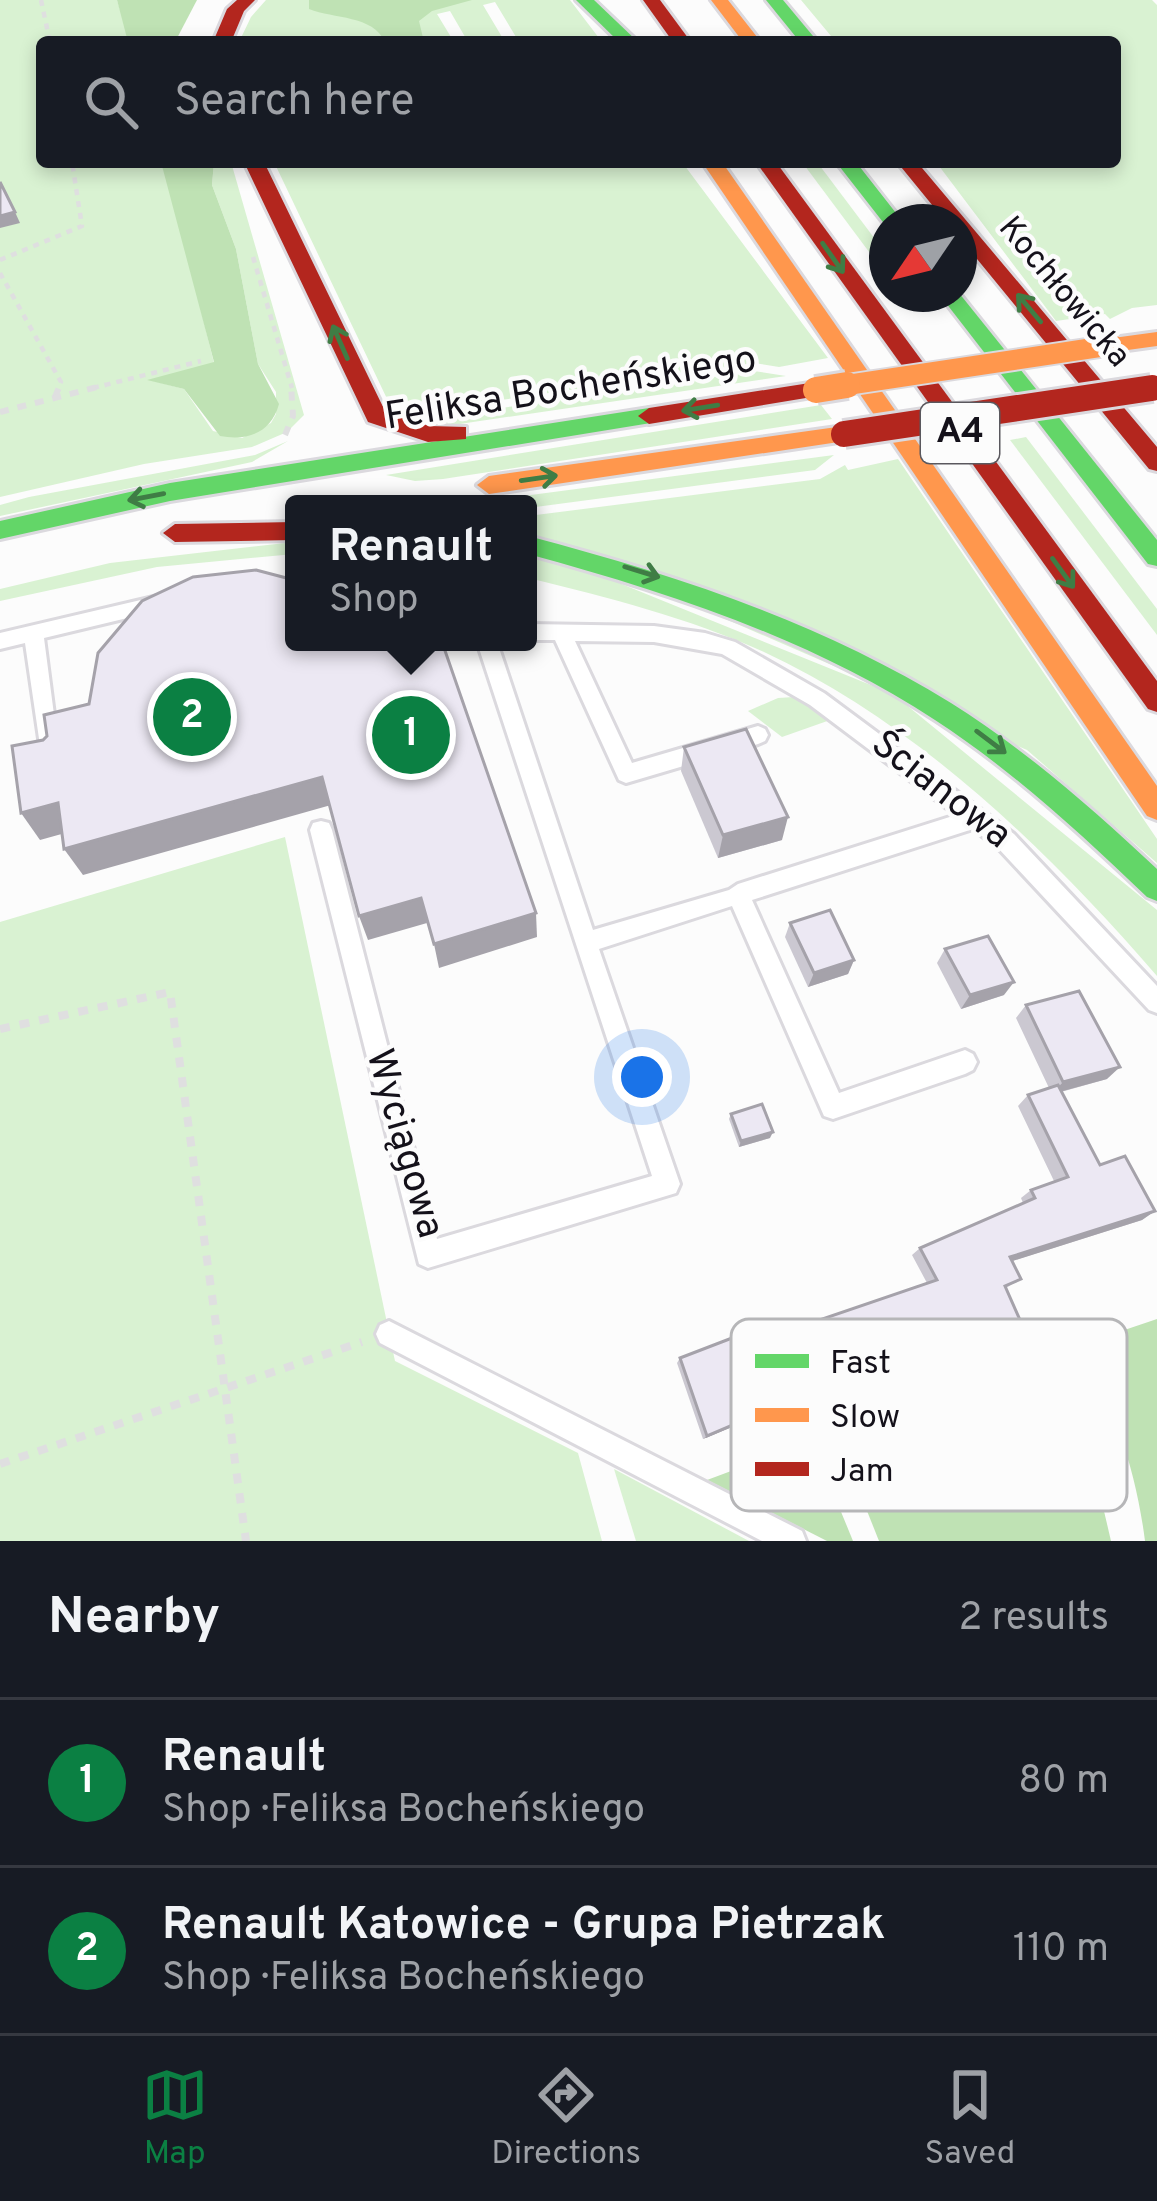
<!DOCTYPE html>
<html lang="en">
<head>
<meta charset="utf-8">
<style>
  :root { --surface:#171b24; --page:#20242c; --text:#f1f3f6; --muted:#9ea1a6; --line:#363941; --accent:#0b8043 }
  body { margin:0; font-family:Overpass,sans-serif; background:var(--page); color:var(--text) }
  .compass { position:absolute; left:869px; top:204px; width:108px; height:108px; border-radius:50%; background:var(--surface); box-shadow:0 6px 18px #0003; rotate:235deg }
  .you { position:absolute; left:642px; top:1077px; width:42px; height:42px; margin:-30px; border:9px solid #fff; border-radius:50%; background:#1a73e8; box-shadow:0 0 0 18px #1a73e833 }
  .badge { display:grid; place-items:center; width:78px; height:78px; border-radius:50%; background:var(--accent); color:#fff; font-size:39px; font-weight:700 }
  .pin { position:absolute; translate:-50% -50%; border:6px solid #fff; box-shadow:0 3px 12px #0006 }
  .popup { position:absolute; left:285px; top:495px; width:252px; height:156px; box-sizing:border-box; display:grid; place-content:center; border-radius:12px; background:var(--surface); filter:drop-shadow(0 3px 9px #0005); font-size:39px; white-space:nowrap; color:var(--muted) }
  .popup b { font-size:45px; color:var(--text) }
  .popup::after { content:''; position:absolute; left:50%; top:100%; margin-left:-24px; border:24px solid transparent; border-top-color:var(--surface) }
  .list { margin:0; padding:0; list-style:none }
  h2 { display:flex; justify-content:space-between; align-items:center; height:156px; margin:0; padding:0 48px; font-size:51px }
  h2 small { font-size:39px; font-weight:400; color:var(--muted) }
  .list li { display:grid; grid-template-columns:78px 1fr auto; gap:36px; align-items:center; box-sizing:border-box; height:168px; padding:0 48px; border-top:3px solid var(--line) }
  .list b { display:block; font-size:45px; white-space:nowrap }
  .list p { margin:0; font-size:39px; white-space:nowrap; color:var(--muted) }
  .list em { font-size:39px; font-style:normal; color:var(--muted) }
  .icon { flex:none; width:66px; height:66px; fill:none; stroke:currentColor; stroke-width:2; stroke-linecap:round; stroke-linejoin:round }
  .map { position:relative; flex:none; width:1157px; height:1541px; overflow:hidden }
  .search { position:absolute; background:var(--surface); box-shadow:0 6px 18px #0003; left:36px; right:36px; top:36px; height:132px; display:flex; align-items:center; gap:30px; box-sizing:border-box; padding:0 42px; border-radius:12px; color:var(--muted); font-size:45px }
  .sheet { height:492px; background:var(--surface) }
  nav { display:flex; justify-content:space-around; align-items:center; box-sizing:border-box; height:168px; border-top:3px solid var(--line); background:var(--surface); font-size:33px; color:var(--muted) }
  nav a { display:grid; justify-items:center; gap:6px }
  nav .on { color:var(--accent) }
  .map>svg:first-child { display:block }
  .green { fill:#d9f2d2 }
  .forest { fill:#bfe2b4 }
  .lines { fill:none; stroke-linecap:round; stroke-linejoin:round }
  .lane-casing { stroke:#dbd9de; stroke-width:6 }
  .fast-casing { stroke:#dbd9de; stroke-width:6 }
  .slow-casing { stroke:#dbd9de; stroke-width:6 }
  .jam-casing { stroke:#dbd9de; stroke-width:6 }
  .path-far2 { stroke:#dfdfe0; stroke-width:4.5; stroke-dasharray:6 6; stroke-linecap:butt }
  .path-far1 { stroke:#dfdfe0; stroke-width:6; stroke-dasharray:9 9; stroke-linecap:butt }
  .path { stroke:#dfdfe0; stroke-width:8; stroke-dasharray:10 10; stroke-linecap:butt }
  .lane { fill:#fff; fill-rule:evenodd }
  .fast { fill:#63d668; fill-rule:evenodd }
  .slow { fill:#ff974d; fill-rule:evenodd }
  .jam { fill:#b3261e; fill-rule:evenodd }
  .slow-bridge-far1-casing { stroke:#dbd9de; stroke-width:24; stroke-linecap:butt }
  .slow-bridge-casing { stroke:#dbd9de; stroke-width:32; stroke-linecap:butt }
  .jam-bridge-casing { stroke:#dbd9de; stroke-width:32; stroke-linecap:butt }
  .slow-bridge-far1 { stroke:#ff974d; stroke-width:20 }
  .slow-bridge { stroke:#ff974d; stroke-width:26 }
  .jam-bridge { stroke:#b3261e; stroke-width:26 }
  .wall { fill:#cbc8d1 }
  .shaded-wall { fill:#a5a2aa }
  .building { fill:#ece8f3; stroke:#a5a2aa; stroke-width:3 }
  .oneway { stroke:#3f7d45 }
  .labels { text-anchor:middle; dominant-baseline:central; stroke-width:9; stroke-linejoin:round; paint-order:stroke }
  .far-street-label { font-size:33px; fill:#14111a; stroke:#fcfcfc }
  .shield { fill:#fcfcfc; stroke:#5a585e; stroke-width:3 }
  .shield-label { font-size:36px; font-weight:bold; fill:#14111a }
  .street-label { font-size:39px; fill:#14111a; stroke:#fcfcfc }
  .key { fill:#fcfcfc; stroke:#b6b6b8; stroke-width:3 }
  .key-label { font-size:33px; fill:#14111a }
</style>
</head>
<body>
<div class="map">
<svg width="1157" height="1541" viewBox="0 0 1157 1541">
  <rect width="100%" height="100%" fill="#fcfcfc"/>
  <g class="green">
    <polygon points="0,0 117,0 130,42 42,42 42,162 164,162 214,363 150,380 184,389 213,431 242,438 271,423 276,414 276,392 258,364 236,249 212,185 214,162 231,162 304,415 287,432 252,447 144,464 0,497"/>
    <polygon points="266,0 570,0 602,42 519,42 495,2 483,5 505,42 468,42 450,11 437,14 454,42 239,42 251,17"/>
    <polygon points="801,0 1152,0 1157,5 1157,305 1132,308 1110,319 1105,314 1056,321 936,162 1115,162 1115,42 836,42"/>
    <polygon points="274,162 682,162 828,358 779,367 754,363 440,409 390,405"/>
    <polygon points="802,162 817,162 887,255 887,276"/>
    <polygon points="754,371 786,376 453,425 410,413 446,416"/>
    <polygon points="821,405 832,419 443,479 415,481 386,475"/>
    <polygon points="1026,437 1157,609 1157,635 1010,440"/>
    <polygon points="288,441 252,462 0,516 0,505 29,497 255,455"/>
    <polygon points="834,455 815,470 528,508 528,504 463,504"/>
    <polygon points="898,459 1157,839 1157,863 1027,750 528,533 528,516 820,479 845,465 848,470"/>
    <polygon points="294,542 294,554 157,567 0,601 0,589 110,563"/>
    <path d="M528,557l59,13 306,124 264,216v66c-110,-127 -239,-252 -393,-324 -75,-34 -157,-55 -236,-74z"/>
    <polygon points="794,697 833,719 782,737 748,711 778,698"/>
    <polygon points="285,837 395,1361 578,1453 602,1541 0,1541 0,922"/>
    <polygon points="614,1469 749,1541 636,1541"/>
  </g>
  <g class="forest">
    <polygon points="117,0 197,0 175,42 128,42"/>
    <path d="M309,0h163l-40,11 -13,10 5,21h-39c-12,-27 -51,-23 -76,-33z"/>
    <path d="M161,162h53l-2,23 24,64 22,115 21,40c-8,29 -31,37 -59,32l-36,-47 -37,-9 67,-18z"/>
    <path d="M1157,1319v222h-12c-9,-71 -30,-134 -68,-195z"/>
    <polygon points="1050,1356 1089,1447 1111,1541 879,1541 836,1433"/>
    <polygon points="812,1441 853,1541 827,1541 707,1480"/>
  </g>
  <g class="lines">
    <g class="lane-casing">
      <g id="lane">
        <polygon points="162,595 169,598 172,603 169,608 44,638 59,753 56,759 42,759 25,643 0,649 0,633"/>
        <polygon points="528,624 654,626 705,633 735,642 824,693 1014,834 1157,986 1157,1013 1149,1010 998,848 973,829 752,900 839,1093 965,1050 973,1054 977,1062 973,1070 965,1074 833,1119 824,1116 732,906 599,949 680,1184 676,1193 428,1268 419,1264 310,830 313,823 321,821 329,823 332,830 437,1239 652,1176 477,642 497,642 593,930 729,890 738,884 956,815 810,705 722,654 654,642 575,641 632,763 758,726 765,729 768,735 765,741 758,744 626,783 619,780 555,640 528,640"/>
        <polygon points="389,1321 802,1531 806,1541 762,1541 380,1343 376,1334 380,1325"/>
      </g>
    </g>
    <g class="fast-casing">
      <g id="fast">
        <polygon points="576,0 594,0 638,42 619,42"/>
        <polygon points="766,0 783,0 818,42 800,42"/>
        <polygon points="836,162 856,162 903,222 887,222 886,226"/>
        <polygon points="959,293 1157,540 1157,566 1148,564 939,294"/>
        <polygon points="649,408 660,416 657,422 170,501 0,539 0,521 170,483"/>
        <path d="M528,536c148,39 292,86 423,167 75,47 142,106 206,166v32l-10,-4c-67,-64 -134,-126 -212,-177 -124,-81 -264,-127 -407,-166z"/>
      </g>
    </g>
    <g class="slow-casing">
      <g id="slow">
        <polygon points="711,0 728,0 761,42 743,42"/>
        <polygon points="702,162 722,162 1157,786 1157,820 1147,816"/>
        <polygon points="1157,332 1157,346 1113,352 1102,345 1113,338"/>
        <polygon points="844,426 855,434 852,440 489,494 477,485 489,476"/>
      </g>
    </g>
    <g class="jam-casing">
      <g id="jam">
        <polygon points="237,0 255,0 244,11 231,42 213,42 227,9"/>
        <polygon points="643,0 660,0 691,42 673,42"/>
        <polygon points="244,162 264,162 385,411 429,426 466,427 466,439 428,442 368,422"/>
        <polygon points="756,162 776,162 1157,681 1157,712 1148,709"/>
        <polygon points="897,162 917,162 1157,447 1157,471 1149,469 959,237 959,222 946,222"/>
        <polygon points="816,382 827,390 824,395 649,424 638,416 649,408"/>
        <polygon points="294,522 294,540 175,542 163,533 175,524"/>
      </g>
    </g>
    <g class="path-far2">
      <polyline points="41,0 50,42"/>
      <polyline points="253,257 292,388"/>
      <polyline points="0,260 82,226 72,162"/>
      <polyline points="0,273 61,382 58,388"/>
      <polyline points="93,388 201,361"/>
    </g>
    <g class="path-far1">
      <polyline points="55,397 60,385"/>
      <polyline points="0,412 105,385"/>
      <polyline points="285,435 293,416 291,385"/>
    </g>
    <g class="path">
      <polyline points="0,1029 170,992 246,1541"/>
      <polyline points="0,1464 362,1342"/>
    </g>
    <use href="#lane" class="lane"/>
    <use href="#fast" class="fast"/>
    <use href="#slow" class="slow"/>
    <use href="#jam" class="jam"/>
    <g class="slow-bridge-far1-casing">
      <polyline id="slow-bridge-far1" points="827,388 1113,345"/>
    </g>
    <g class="slow-bridge-casing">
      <polyline id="slow-bridge" points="816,390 847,385"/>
    </g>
    <g class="jam-bridge-casing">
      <polyline id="jam-bridge" points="844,434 1152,388"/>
    </g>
    <use href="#slow-bridge-far1" class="slow-bridge-far1"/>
    <use href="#slow-bridge" class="slow-bridge"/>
    <use href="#jam-bridge" class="jam-bridge"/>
  </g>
  <g class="wall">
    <polygon points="684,747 782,840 718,858 681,771"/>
    <polygon points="790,923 854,960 848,974 808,987 785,937"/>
    <polygon points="945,949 1004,995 961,1009 937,963"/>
    <polygon points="1026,1005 1107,1079 1061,1092 1100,1165 1155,1211 1142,1220 1012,1261 1021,1279 1006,1288 1013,1335 986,1344 981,1333 797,1394 810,1433 770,1452 758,1416 703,1439 677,1363 680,1358 749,1344 927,1283 912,1255 920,1248 1023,1203 1021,1198 1031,1190 1054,1181 1018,1106 1028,1095 1049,1088 1016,1018"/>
    <polygon points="731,1114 770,1138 739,1147 729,1119"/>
  </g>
  <g class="shaded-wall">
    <polygon points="15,212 20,223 0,228 0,216"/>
    <polygon points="322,777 331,805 83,875 64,849"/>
    <polygon points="58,803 76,830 40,840 21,813"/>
    <polygon points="788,817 782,840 718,858 723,835"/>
    <polygon points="421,898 427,923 368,940 359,916"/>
    <polygon points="536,913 537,937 439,968 434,944"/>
    <polygon points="854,960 848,974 808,987 814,973"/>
    <polygon points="1014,982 1004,995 961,1009 970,995"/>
    <polygon points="1120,1067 1107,1079 1052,1094 1063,1082"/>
    <polygon points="773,1132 770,1138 739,1147 741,1141"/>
    <polygon points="1155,1211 1142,1220 1000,1265 1010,1257"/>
    <polygon points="991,1327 981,1333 791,1396 796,1392"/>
    <polygon points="763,1412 758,1416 703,1439 707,1436"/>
  </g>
  <g class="building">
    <polygon points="0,182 15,212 0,216"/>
    <polygon points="256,570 294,580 294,642 346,642 346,649 372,642 442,642 536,913 434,944 421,898 359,916 322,777 64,849 58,803 21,813 12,746 43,740 47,736 44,715 89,704 98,653 142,601 193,577"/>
    <polygon points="746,729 788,817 723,835 684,747"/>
    <polygon points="830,910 854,960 814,973 790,923"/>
    <polygon points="988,936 1014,982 970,995 945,949"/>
    <polygon points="1079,991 1120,1067 1063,1082 1026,1005"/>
    <polygon points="1058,1085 1100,1165 1125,1156 1155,1211 1010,1257 1021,1279 1005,1286 1024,1329 996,1339 991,1327 796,1392 810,1433 775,1448 763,1412 707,1436 680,1358 745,1333 749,1344 937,1280 920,1248 1035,1198 1031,1190 1068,1177 1028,1095"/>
    <polygon points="762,1104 773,1132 741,1141 731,1114"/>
  </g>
  <defs><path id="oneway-shaft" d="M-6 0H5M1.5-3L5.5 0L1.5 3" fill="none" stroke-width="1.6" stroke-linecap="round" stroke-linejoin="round" transform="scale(3)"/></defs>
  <g class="oneway">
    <use href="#oneway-shaft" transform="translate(833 258) rotate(55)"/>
    <use href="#oneway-shaft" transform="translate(1029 308) rotate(-130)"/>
    <use href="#oneway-shaft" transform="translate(340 342) rotate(-114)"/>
    <use href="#oneway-shaft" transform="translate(700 408) rotate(171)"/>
    <use href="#oneway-shaft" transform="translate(539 478) rotate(-8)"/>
    <use href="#oneway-shaft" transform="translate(146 497) rotate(169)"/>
    <use href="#oneway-shaft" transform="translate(642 572) rotate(17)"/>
    <use href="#oneway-shaft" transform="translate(1063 573) rotate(54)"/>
    <use href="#oneway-shaft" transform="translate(991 742) rotate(37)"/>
  </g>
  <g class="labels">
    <g class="far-street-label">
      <text transform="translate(1063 293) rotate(50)">Kochłowicka</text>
    </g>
    <rect class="shield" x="921" y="403" width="78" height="60" rx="9"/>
    <g class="shield-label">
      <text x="960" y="433">A4</text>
    </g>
    <g class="street-label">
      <text transform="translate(571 390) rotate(-9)">Feliksa Bocheńskiego</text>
      <text transform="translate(940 791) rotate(38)">Ścianowa</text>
      <text transform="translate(403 1144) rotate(74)">Wyciągowa</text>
    </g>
  </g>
  <rect x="731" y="1319" width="396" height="192" rx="18" class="key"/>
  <rect x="755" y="1354" width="54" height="14" fill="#63d668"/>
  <rect x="755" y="1408" width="54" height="14" fill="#ff974d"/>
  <rect x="755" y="1462" width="54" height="14" fill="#b3261e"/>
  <g class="key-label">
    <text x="830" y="1373">Fast</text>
    <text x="830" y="1427">Slow</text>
    <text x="830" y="1481">Jam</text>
  </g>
</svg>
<svg class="compass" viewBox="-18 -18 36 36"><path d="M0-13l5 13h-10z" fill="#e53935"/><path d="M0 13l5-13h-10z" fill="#9ea1a6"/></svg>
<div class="you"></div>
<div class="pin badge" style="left:411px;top:735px">1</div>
<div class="popup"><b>Renault</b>Shop</div>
<div class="pin badge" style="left:192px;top:717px">2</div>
<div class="search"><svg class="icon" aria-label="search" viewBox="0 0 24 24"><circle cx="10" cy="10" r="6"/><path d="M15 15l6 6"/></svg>Search here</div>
</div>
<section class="sheet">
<h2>Nearby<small>2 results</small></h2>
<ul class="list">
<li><span class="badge">1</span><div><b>Renault</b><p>Shop · Feliksa Bocheńskiego</p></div><em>80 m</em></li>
<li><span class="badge">2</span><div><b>Renault Katowice - Grupa Pietrzak</b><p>Shop · Feliksa Bocheńskiego</p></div><em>110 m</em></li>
</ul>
</section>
<nav>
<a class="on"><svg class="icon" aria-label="map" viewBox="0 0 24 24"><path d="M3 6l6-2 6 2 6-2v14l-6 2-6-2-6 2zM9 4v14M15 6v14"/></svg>Map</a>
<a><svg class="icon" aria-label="directions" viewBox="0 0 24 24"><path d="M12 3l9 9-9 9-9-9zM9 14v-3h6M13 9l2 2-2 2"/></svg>Directions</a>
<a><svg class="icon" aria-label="saved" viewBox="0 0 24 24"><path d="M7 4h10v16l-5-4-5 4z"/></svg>Saved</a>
</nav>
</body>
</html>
